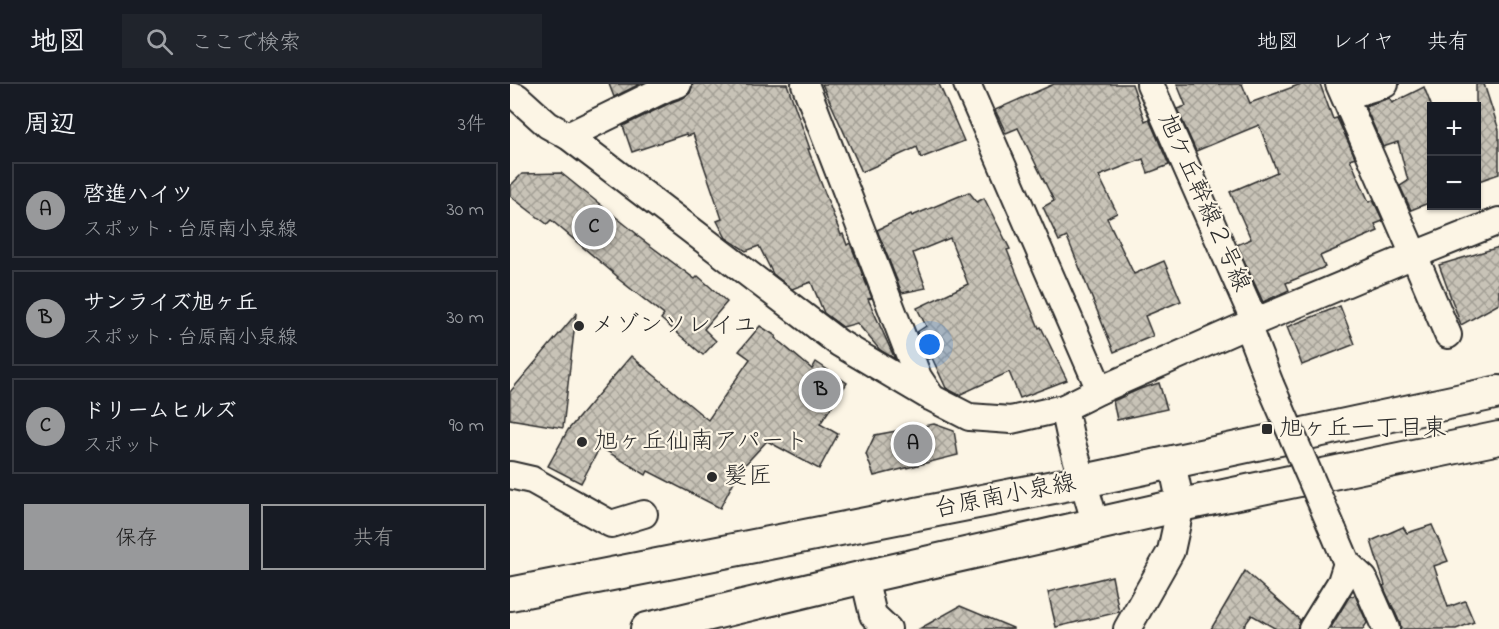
<!DOCTYPE html>
<html lang="ja">
<head>
<meta charset="utf-8">
<style>
  :root { --surface:#171b24; --page:#20242c; --text:#f1f3f6; --muted:#9ea1a6; --line:#363941; --accent:#98999b }
  body { margin:0; font-family:"Indie Flower","Klee One",sans-serif; background:var(--page); color:var(--text) }
  .controls { position:absolute; right:18px; top:18px; display:grid; overflow:hidden; border-radius:0px; box-shadow:0 2px 4px #0004 }
  .controls button { width:54px; height:54px; display:grid; place-items:center; padding:0; border:0; border-bottom:2px solid var(--line); background:var(--surface); color:var(--text); font:30px sans-serif }
  .you { position:absolute; left:420px; top:261px; width:21px; height:21px; margin:-15px; border:4px solid #fff; border-radius:50%; background:#1a73e8; box-shadow:0 0 0 9px #1a73e833 }
  .badge { display:grid; place-items:center; width:39px; height:39px; border-radius:50%; background:var(--accent); color:#111; font-size:20px; font-weight:700 }
  .pin { position:absolute; translate:-50% -50%; border:3px solid #fff; box-shadow:0 2px 6px #0006 }
  .list { margin:0; padding:0; list-style:none }
  h2 { display:flex; justify-content:space-between; align-items:center; height:78px; margin:0; padding:0 24px; font-size:26px }
  h2 small { font-size:20px; font-weight:400; color:var(--muted) }
  .list li { display:grid; grid-template-columns:39px 1fr auto; gap:18px; align-items:center; box-sizing:border-box; height:96px; margin:0 12px 12px; padding:0 12px; border:2px solid var(--line); border-radius:0px }
  .list b { display:block; font-size:22px; white-space:nowrap }
  .list p { margin:0; font-size:20px; white-space:nowrap; color:var(--muted) }
  .list em { font-size:20px; font-style:normal; color:var(--muted) }
  .actions { display:flex; gap:12px; padding:18px 24px }
  .actions a { flex:1; padding:14px 0; border:2px solid var(--accent); border-radius:0px; text-align:center; font-size:21px; color:var(--accent) }
  .actions .main { background:var(--accent); color:#111 }
  .icon { flex:none; width:33px; height:33px; fill:none; stroke:currentColor; stroke-width:2; stroke-linecap:round; stroke-linejoin:round }
  .map { position:relative; flex:none; width:989px; height:545px; overflow:hidden }
  header { display:flex; align-items:center; gap:36px; box-sizing:border-box; height:84px; padding:0 30px; background:var(--surface); border-bottom:2px solid var(--line) }
  header strong { font-size:28px }
  nav { display:flex; gap:33px; margin-inline-start:auto; font-size:21px }
  .search { width:420px; height:54px; background:var(--page); display:flex; align-items:center; gap:15px; box-sizing:border-box; padding:0 21px; border-radius:0px; color:var(--muted); font-size:22px }
  main { display:flex }
  aside { flex:1; background:var(--surface) }
  .map>svg:first-child { display:block }
  .building { fill:url(#building-cross-hatch); stroke:#2b2b2b; stroke-width:1.5 }
  .lines { fill:none; stroke-linecap:round; stroke-linejoin:round }
  .minor-casing { stroke:#2b2b2b; stroke-width:30 }
  .tertiary-casing { stroke:#2b2b2b; stroke-width:36 }
  .minor { stroke:#fcf5e5; stroke-width:26 }
  .tertiary { stroke:#fcf5e5; stroke-width:32 }
  .minor-bridge-casing { stroke:#2b2b2b; stroke-width:30; stroke-linecap:butt }
  .minor-bridge { stroke:#fcf5e5; stroke-width:26 }
  .poi-dot { fill:#2b2b2b; stroke:#fcf5e5; stroke-width:2 }
  .labels { text-anchor:middle; dominant-baseline:central; stroke-width:4.5; stroke-linejoin:round; paint-order:stroke }
  .street-label { font-size:24px; fill:#2b2b2b; stroke:#fcf5e5 }
  .poi-label { font-size:24px; fill:#2b2b2b; stroke:#fcf5e5; text-anchor:start }
</style>
</head>
<body>
<header>
<strong>地図</strong>
<div class="search"><svg class="icon" aria-label="search" viewBox="0 0 24 24"><circle cx="10" cy="10" r="6"/><path d="M15 15l6 6"/></svg>ここで検索</div>
<nav><a>地図</a><a>レイヤ</a><a>共有</a></nav>
</header>
<main>
<aside>
<h2>周辺<small>3件</small></h2>
<ul class="list">
<li><span class="badge">A</span><div><b>啓進ハイツ</b><p>スポット · 台原南小泉線</p></div><em>30 m</em></li>
<li><span class="badge">B</span><div><b>サンライズ旭ヶ丘</b><p>スポット · 台原南小泉線</p></div><em>30 m</em></li>
<li><span class="badge">C</span><div><b>ドリームヒルズ</b><p>スポット</p></div><em>90 m</em></li>
</ul>
<div class="actions"><a class="main">保存</a><a>共有</a></div>
</aside>
<div class="map">
<svg width="989" height="545" viewBox="0 0 989 545">
  <defs>
    <pattern id="building-cross-hatch" width="8" height="8" patternUnits="userSpaceOnUse" patternTransform="scale(1.5)"><rect width="8" height="8" fill="#c8c3b7"/><path d="M0 0l8 8M0 8l8-8" fill="none" stroke="#a39f95"/></pattern>
  </defs>
  <rect width="100%" height="100%" fill="#fcf5e5"/>
  <filter id="ink" filterUnits="userSpaceOnUse"><feTurbulence type="fractalNoise" baseFrequency=".0167" numOctaves="2"/><feDisplacementMap in="SourceGraphic" scale="12" xChannelSelector="R" yChannelSelector="G"/><feConvolveMatrix kernelMatrix="1 2 1 2 8 2 1 2 1" color-interpolation-filters="sRGB"/></filter>
  <g filter="url(#ink)">
    <g class="building">
      <polygon points="99,0 130,0 104,13"/>
      <polygon points="183,0 277,0 300,65 298,65 331,151 333,150 337,161 340,159 362,214 358,215 385,275 370,266 347,239 333,243 314,229 301,198 282,205 263,190 249,162 236,167 216,154 207,137 212,135 183,50 177,52 176,50 122,68 113,42 162,18 173,14 180,9"/>
      <polygon points="312,0 429,0 454,57 411,74 407,63 352,88"/>
      <polygon points="544,0 622,0 635,37 639,35 659,81 638,89 633,75 589,92 607,129 597,134 624,190 654,177 671,217 635,232 643,252 604,268 557,153 549,157 533,123 544,117 508,44 496,49 485,26"/>
      <polygon points="667,0 732,0 740,19 791,0 810,0 823,35 827,34 845,73 840,75 859,118 863,116 873,137 865,140 868,147 810,172 815,183 776,199 779,206 753,218 727,161 741,155 720,108 767,88 749,41 686,67 667,25 676,22"/>
      <polygon points="966,0 974,0 989,46 989,90 966,98"/>
      <polygon points="914,3 921,21 921,118 901,126 890,102 898,97 888,58 873,63 855,22 880,14 882,19"/>
      <polygon points="51,89 127,150 126,151 185,195 188,192 217,218 194,245 206,257 193,271 151,235 154,231 107,194 108,193 41,136 37,140 0,112 0,102 12,90"/>
      <polygon points="459,108 467,118 474,114 500,165 497,166 529,244 531,243 557,296 510,314 499,288 449,311 436,304 422,274 418,275 414,266 407,248 416,242 407,224 458,200 440,154 403,169 416,204 392,209 367,146 401,130 402,132"/>
      <polygon points="989,163 989,220 951,241 929,181"/>
      <polygon points="830,222 845,260 792,281 777,243"/>
      <polygon points="66,230 53,344 0,335 0,308"/>
      <polygon points="250,242 266,252 265,254 302,285 306,278 337,299 310,340 328,350 309,385 257,357 230,386 210,424 138,387 136,391 90,363 71,399 38,382 58,346 121,272 198,336 240,275 229,267"/>
      <polygon points="649,299 657,325 607,336 603,317 630,305"/>
      <polygon points="424,340 444,347 448,371 364,392 356,370 365,351"/>
      <polygon points="922,441 938,477 924,482 938,523 955,517 964,538 946,545 891,545 890,539 873,502 875,501 861,457 893,443 897,449"/>
      <polygon points="735,487 790,536 787,545 766,545 742,531 732,545 701,545"/>
      <polygon points="602,492 609,528 546,543 538,508"/>
      <polygon points="845,511 857,539 853,545 820,545 839,513"/>
      <polygon points="450,522 503,544 503,545 409,545"/>
    </g>
    <g class="lines">
      <g class="minor-casing">
        <g id="minor">
          <polyline points="295,0 408,293 420,311"/>
          <polyline points="457,0 590,306"/>
          <polyline points="640,0 745,238"/>
          <polyline points="829,0 904,171 938,251"/>
          <polyline points="0,11 7,13 38,41 58,52 329,259 422,314 459,333 501,336 554,324 590,306 737,241 904,171 989,137"/>
          <polyline points="835,12 875,0"/>
          <polyline points="58,52 156,4 168,0"/>
          <polyline points="737,241 760,300"/>
          <polyline points="554,324 561,356 586,441"/>
          <polyline points="0,391 22,396 101,440 134,430"/>
          <polyline points="823,446 837,479 854,495 876,545"/>
          <polyline points="354,493 363,531 378,545"/>
          <polyline points="617,545 661,467 671,421 662,379"/>
          <polyline points="802,545 831,498 837,479"/>
        </g>
      </g>
      <g class="tertiary-casing">
        <g id="tertiary">
          <polyline points="0,510 574,397 989,308"/>
          <polyline points="137,545 354,493 671,421 989,354"/>
        </g>
      </g>
      <use href="#minor" class="minor"/>
      <use href="#tertiary" class="tertiary"/>
      <g class="minor-bridge-casing">
        <polyline id="minor-bridge" points="760,300 823,446"/>
      </g>
      <use href="#minor-bridge" class="minor-bridge"/>
    </g>
  </g>
  <g class="poi-dot">
    <circle cx="69" cy="242" r="6"/>
    <rect x="751" y="339" width="12" height="12" rx="3"/>
    <circle cx="72" cy="358" r="6"/>
    <circle cx="202" cy="393" r="6"/>
  </g>
  <g class="labels">
    <g class="street-label">
      <text transform="translate(693 119) rotate(66)">旭ケ丘幹線２号線</text>
      <text transform="translate(495 413) rotate(-11)">台原南小泉線</text>
    </g>
    <g class="poi-label">
      <text x="81" y="242">メゾンソレイユ</text>
      <text x="769" y="345">旭ヶ丘一丁目東</text>
      <text x="84" y="358">旭ヶ丘仙南アパート</text>
      <text x="214" y="393">髪匠</text>
    </g>
  </g>
</svg>
<div class="controls">
<button>+</button>
<button>−</button>
</div>
<div class="you"></div>
<div class="pin badge" style="left:403px;top:360px">A</div>
<div class="pin badge" style="left:311px;top:306px">B</div>
<div class="pin badge" style="left:84px;top:143px">C</div>
</div>
</main>
</body>
</html>
